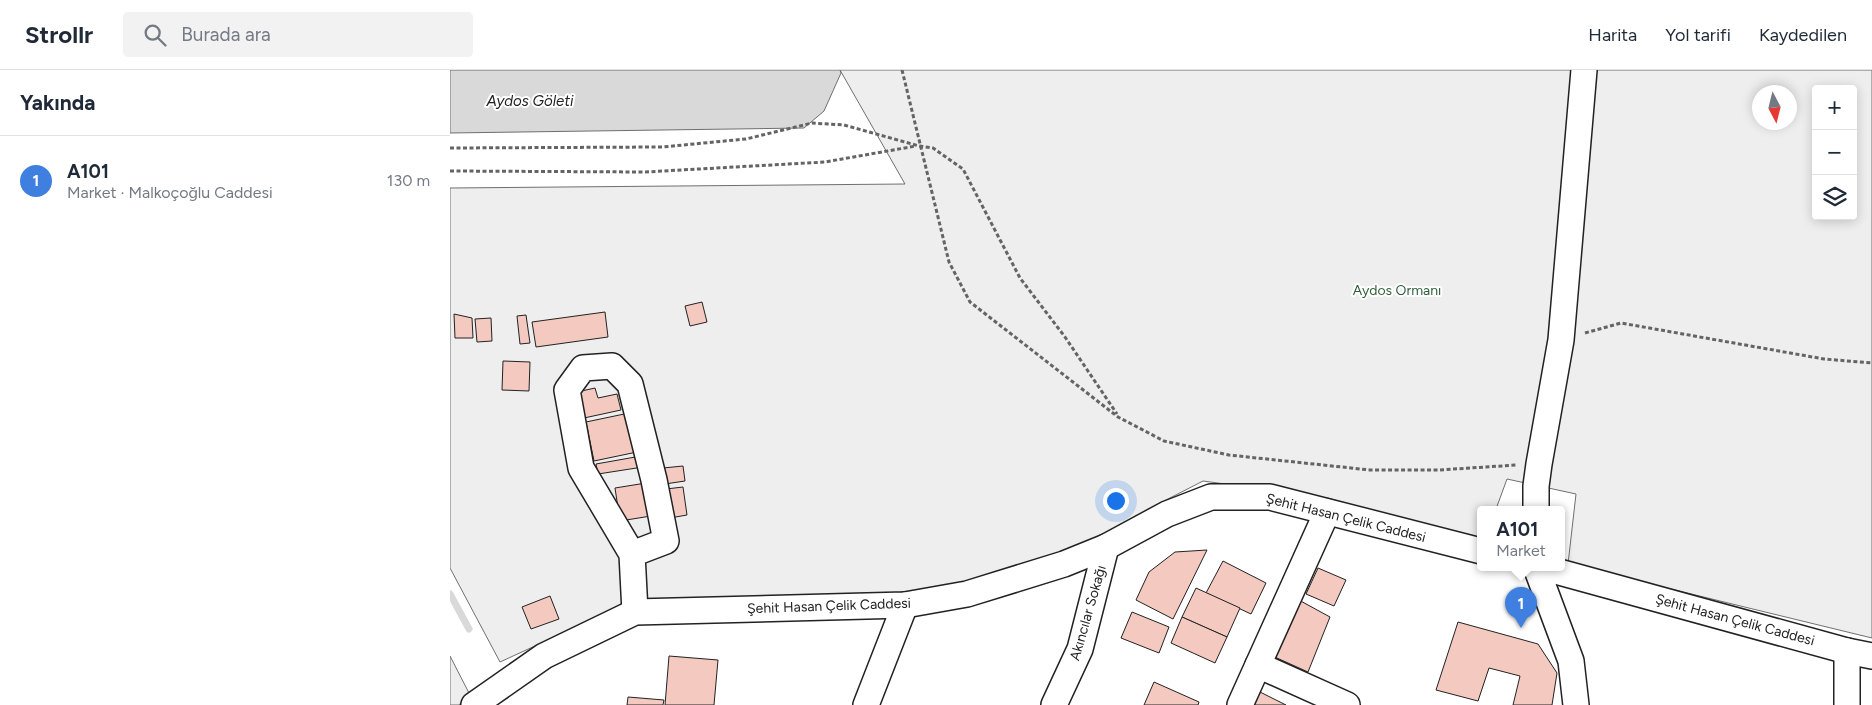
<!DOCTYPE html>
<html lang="tr">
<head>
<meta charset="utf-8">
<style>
  :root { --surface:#fff; --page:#f2f2f3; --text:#1f2937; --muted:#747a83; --line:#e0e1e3; --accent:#c62828 }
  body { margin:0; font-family:Figtree,sans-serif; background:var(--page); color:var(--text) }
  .controls { position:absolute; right:15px; top:15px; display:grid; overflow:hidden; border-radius:5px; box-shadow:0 2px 12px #0003 }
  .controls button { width:45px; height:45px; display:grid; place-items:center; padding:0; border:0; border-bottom:1px solid var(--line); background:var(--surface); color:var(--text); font:25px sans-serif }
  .compass { position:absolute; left:1302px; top:15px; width:45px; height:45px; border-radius:50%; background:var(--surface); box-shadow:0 2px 12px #0003; rotate:173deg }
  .you { position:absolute; left:665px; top:430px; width:18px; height:18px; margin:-12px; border:4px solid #fff; border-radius:50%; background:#1a73e8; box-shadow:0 0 0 8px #1a73e833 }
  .badge { display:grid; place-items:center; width:32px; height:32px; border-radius:50%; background:var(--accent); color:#fff; font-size:16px; font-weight:700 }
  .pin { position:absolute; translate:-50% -41px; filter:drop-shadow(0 1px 2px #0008) }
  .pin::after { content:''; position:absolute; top:26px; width:18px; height:15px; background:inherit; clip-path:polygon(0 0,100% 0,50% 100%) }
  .popup { position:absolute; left:1027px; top:436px; width:88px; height:65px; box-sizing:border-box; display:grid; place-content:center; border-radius:5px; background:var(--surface); filter:drop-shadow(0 1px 4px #0005); font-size:16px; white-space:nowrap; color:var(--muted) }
  .popup b { font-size:19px; color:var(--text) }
  .popup::after { content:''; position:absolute; left:50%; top:100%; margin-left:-10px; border:10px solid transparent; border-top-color:var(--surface) }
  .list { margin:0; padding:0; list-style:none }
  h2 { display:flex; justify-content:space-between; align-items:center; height:65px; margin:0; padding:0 20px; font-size:21px }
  h2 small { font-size:16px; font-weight:400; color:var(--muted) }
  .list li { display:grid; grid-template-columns:32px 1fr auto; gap:15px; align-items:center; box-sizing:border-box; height:90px; padding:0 20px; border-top:1px solid var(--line) }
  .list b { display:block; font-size:19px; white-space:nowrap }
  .list p { margin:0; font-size:16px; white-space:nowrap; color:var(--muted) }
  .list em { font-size:16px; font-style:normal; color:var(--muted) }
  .icon { flex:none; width:28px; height:28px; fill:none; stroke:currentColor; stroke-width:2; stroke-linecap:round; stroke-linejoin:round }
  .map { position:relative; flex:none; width:1422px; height:635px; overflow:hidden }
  header { display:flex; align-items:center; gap:30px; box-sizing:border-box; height:70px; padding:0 25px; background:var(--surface); border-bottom:1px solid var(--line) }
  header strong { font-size:24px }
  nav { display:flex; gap:28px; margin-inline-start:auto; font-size:18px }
  .search { width:350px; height:45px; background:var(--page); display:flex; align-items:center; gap:12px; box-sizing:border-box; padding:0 18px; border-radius:5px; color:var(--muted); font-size:19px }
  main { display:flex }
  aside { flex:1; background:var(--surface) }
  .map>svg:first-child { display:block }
  .green { fill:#eee; stroke:#6f6f6f; fill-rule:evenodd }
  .water { fill:#d9d9d9; stroke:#6f6f6f }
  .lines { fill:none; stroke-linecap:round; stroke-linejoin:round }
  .stream { stroke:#d9d9d9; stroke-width:7 }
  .building { fill:#f3c9c0; stroke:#222 }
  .minor-casing { stroke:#222; stroke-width:28 }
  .path { stroke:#646464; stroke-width:3; stroke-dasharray:4 2.5; stroke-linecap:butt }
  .minor { stroke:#fff; stroke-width:25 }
  .labels { text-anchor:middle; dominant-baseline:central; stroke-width:4; stroke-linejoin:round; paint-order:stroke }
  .park-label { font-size:14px; fill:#2f5e38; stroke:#fff }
  .street-label { font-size:14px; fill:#222; stroke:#fff }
  .water-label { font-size:15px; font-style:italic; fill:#222; stroke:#fff }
</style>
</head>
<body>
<header>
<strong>Strollr</strong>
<div class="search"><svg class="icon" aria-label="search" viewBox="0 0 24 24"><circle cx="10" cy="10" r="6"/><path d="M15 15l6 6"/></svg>Burada ara</div>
<nav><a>Harita</a><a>Yol tarifi</a><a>Kaydedilen</a></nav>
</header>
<main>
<aside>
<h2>Yakında<small></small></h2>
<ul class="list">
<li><span class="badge" style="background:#3f7fe0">1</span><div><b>A101</b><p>Market · Malkoçoğlu Caddesi</p></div><em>130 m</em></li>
</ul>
</aside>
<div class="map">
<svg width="1422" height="635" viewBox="0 0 1422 635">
  <rect width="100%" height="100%" fill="#fff"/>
  <g class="green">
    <path d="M390,0h1032v568l-304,-74 8,-70 -69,-15 -11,30h-15v33l-153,-44 -125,-17 -37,19 -65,41 -84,31 -93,20 -302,14 -122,56 -50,-94v-380l455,-4zM1366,19h37v127h-37zM1310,22h30v30h-30z"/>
    <polygon points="0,586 19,623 9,635 0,635"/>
  </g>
  <polygon class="water" points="0,0 390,0 391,3 374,41 354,58 0,63"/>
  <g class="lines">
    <polyline class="stream" points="0,524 19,559"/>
  </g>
  <g class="building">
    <polygon points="252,232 257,252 240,256 235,236"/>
    <polygon points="155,242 158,267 86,277 82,252"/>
    <polygon points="4,244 22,248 23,268 5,268"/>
    <polygon points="76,245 80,273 70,274 67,246"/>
    <polygon points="41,248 42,271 27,272 25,249"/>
    <polygon points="53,291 80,292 79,321 52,320"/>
    <polygon points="145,318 148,328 167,324 171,340 134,348 127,322"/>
    <polygon points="179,343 187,382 144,391 136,352"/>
    <polygon points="191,386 193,397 148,404 146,394"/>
    <polygon points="233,396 235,411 215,414 213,398"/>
    <polygon points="196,413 201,446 170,451 165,418"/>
    <polygon points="233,417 237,445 220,448 216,419"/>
    <polygon points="757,480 723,549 686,530 699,502 725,482"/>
    <polygon points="773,491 816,513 801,544 756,523"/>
    <polygon points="868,498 896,510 884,536 856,524"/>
    <polygon points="746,518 790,538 777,567 732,547"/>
    <polygon points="100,526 109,549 81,559 72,537"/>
    <polygon points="847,529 880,547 858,602 818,584"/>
    <polygon points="682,542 719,557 709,583 671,568"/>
    <polygon points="732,547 777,567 765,593 721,573"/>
    <polygon points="1008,552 1088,574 1107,603 1102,635 1063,635 1070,606 1039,598 1028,631 986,620"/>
    <polygon points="219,586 268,590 264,635 215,635"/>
    <polygon points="704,612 749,632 748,635 694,635"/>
    <polygon points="806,620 836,635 799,635"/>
    <polygon points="178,627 214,630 213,635 177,635"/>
  </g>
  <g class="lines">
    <g class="minor-casing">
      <g id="minor">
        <polyline points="1086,439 1086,416 1089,394 1111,270 1134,0"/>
        <polyline points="182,484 131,398 117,320 133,298 162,296 180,314 204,410 216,471 182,484 185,542"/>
        <polyline points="1086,497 1121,591 1126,635"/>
        <polyline points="1091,497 1397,581 1422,586"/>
        <polyline points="808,595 897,635"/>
        <polyline points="24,635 94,586 185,542 455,535 517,524 614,494 656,477 717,444 761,427 820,427 1031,481"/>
        <polyline points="416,635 455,535"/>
        <polyline points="604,635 630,579 656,477"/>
        <polyline points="790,635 877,442"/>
        <polyline points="1397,635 1397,581"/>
      </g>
    </g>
    <g class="path">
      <polyline points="452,0 499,192 520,232 668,347 714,371 779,385 920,400 989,400 1066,395"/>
      <polyline points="0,78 212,77 296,69 362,53 394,55 469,76 483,78 513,99 570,208 615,267 667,344"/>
      <polyline points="0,101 195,102 375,92 466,76"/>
      <polyline points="1135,263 1171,253 1374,289 1422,293"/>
    </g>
    <use href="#minor" class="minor"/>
  </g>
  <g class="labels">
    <g class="park-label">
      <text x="947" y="220">Aydos Ormanı</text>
    </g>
    <g class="street-label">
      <text transform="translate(896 448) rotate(14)">Şehit Hasan Çelik Caddesi</text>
      <text transform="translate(379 536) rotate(-2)">Şehit Hasan Çelik Caddesi</text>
      <text transform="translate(638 543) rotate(-74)">Akıncılar Sokağı</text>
      <text transform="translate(1285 550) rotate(15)">Şehit Hasan Çelik Caddesi</text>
    </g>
    <g class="water-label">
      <text x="80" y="31">Aydos Göleti</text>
    </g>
  </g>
</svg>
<div class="controls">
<button>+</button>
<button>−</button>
<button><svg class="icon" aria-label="layers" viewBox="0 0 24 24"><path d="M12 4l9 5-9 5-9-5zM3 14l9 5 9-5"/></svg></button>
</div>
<svg class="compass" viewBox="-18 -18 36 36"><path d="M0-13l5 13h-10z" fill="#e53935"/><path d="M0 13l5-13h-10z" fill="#747a83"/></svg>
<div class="you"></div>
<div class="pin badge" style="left:1071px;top:558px;background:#3f7fe0">1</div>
<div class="popup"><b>A101</b>Market</div>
</div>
</main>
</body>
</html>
